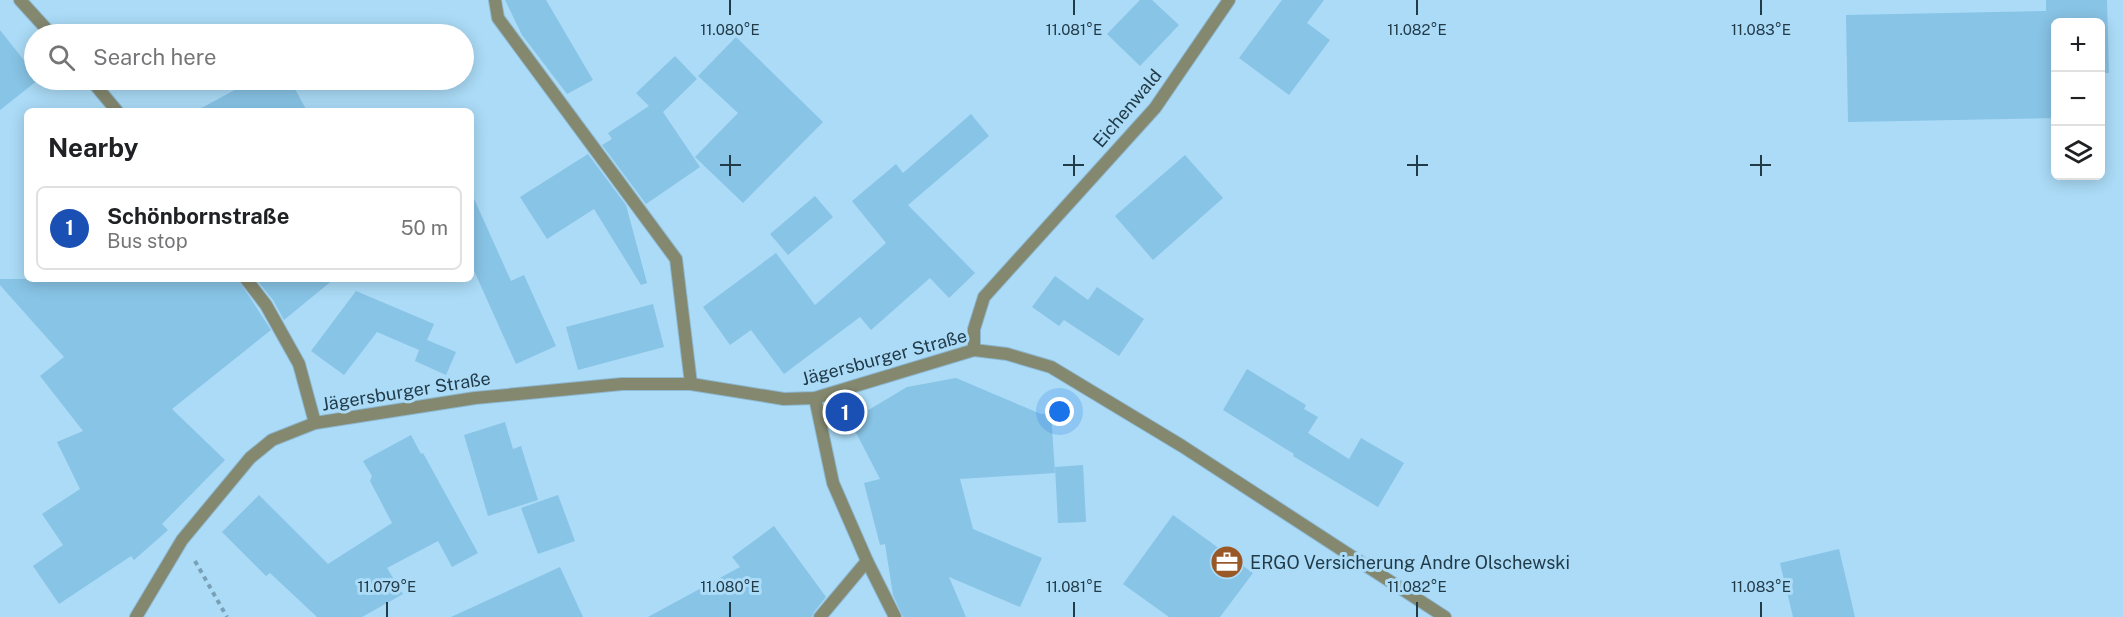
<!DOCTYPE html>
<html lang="en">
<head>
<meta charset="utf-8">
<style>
  :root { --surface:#fff; --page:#f6f6f6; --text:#202124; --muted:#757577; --line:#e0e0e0; --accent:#9b5827 }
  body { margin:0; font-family:"Public Sans",sans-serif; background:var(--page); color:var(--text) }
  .controls { position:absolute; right:18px; top:18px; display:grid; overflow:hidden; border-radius:9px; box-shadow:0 3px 15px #0003 }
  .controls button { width:54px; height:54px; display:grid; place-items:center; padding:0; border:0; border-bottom:2px solid var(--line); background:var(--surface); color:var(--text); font:30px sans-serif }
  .you { position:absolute; left:1060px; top:412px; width:21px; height:21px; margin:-15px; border:4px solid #fff; border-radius:50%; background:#1a73e8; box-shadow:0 0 0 9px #1a73e833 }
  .badge { display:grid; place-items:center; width:39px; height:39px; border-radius:50%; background:var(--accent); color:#fff; font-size:20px; font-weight:700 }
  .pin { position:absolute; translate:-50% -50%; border:3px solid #fff; box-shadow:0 2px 6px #0006 }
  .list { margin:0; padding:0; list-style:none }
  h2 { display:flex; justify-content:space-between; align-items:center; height:78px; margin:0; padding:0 24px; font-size:26px }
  h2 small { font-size:20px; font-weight:400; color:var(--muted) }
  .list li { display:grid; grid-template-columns:39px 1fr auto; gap:18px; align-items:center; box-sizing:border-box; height:84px; margin:0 12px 12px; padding:0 12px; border:2px solid var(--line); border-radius:9px }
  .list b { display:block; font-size:22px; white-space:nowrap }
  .list p { margin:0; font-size:20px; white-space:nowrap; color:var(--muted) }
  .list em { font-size:20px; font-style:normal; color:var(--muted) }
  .icon { flex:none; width:33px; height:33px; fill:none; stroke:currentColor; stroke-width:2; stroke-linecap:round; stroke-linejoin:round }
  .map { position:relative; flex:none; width:2123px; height:617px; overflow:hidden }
  .search { position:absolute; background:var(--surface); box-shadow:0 3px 15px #0003; left:24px; top:24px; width:450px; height:66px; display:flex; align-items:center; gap:15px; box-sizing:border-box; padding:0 21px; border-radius:33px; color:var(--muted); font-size:22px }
  .panel { position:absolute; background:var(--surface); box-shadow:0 3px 15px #0003; left:24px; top:108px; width:450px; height:174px; border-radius:9px }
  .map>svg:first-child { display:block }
  .building { fill:#88c4e6 }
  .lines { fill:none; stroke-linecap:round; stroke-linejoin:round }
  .service-casing { stroke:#8db8d1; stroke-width:14 }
  .minor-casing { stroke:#8db8d1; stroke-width:14 }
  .tertiary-casing { stroke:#8db8d1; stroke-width:14 }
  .path { stroke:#79a0b7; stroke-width:4; stroke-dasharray:4.5 4.5; stroke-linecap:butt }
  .service { stroke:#84886f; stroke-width:12 }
  .minor { stroke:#84886f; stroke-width:12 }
  .tertiary { stroke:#84886f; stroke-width:12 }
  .ticks { fill:none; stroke:#223b49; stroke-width:2 }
  .labels { text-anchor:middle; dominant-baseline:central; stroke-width:6; stroke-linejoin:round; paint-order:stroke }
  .street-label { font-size:18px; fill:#223b49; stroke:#abdbf7 }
  .poi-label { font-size:18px; fill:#223b49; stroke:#abdbf7; text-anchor:start }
  .ticks-label { font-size:15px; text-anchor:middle; fill:#223b49; stroke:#abdbf7; stroke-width:6; stroke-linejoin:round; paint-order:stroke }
</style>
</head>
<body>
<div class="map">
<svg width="2123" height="617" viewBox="0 0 2123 617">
  <rect width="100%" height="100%" fill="#abdbf7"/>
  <g class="building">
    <polygon points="505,0 546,0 593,80 567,94 522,35"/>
    <polygon points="1140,0 1152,0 1179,25 1140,66 1107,34"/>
    <polygon points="1282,0 1324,0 1307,23 1330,40 1289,95 1239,58"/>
    <polygon points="2046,0 2107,0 2109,73 2100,73 2100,22 2055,22 2055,118 1848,122 1846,15 2046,11"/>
    <polygon points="0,30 34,73 34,80 38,80 0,110"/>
    <polygon points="736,37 823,122 743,203 695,157 738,113 698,76"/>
    <polygon points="675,56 697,79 663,112 700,167 646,204 602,145 612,139 608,133 649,106 636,93"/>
    <polygon points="253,80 290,80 307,111 196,111"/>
    <polygon points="971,114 989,136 908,205 975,273 949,298 930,278 871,330 860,317 784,374 751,330 730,345 703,307 776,253 815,305 886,243 852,201 896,164 903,173"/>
    <polygon points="588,154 626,205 647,283 641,285 594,209 547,239 520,197"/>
    <polygon points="1185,155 1223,198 1153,260 1115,216"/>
    <polygon points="471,192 511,281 524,275 556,346 516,364 471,264"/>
    <polygon points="815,196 833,217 788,255 770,234"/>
    <polygon points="1055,276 1088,300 1097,287 1144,319 1119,356 1064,320 1059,326 1032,307"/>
    <polygon points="0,279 238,279 271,330 172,409 225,460 162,524 168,530 134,560 131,556 59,604 33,566 63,545 42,514 80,489 57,442 83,431 40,376 64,357 0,285"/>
    <polygon points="256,279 334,279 284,320 273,300"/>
    <polygon points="356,291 434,324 427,340 456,352 446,375 415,361 419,350 377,332 344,375 311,351"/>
    <polygon points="653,304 664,347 578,370 566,327"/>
    <polygon points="1247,369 1306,405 1304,409 1318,417 1308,433 1349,459 1361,438 1404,463 1378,507 1293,456 1294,454 1223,410"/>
    <polygon points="956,378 1041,414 1051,413 1055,473 960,479 973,529 1042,558 1020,607 949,577 966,617 903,617 893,595 885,544 880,545 864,483 880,479 850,421 907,387"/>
    <polygon points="505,422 513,449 521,446 538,500 488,516 464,435"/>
    <polygon points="411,435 421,454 423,453 478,553 452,567 438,541 387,568 403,594 362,617 317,617 270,573 266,576 222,532 259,495 328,564 392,523 370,481 372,476 363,461"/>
    <polygon points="1083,465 1086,522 1058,523 1055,467"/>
    <polygon points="558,495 575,541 538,554 521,508"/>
    <polygon points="1173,515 1253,573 1220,617 1169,617 1123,584"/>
    <polygon points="774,526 826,597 814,612 812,617 648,617 740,567 732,557"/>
    <polygon points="1839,549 1855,617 1793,617 1780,563"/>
    <polygon points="560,567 583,617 451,617"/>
  </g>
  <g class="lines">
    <g class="service-casing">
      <polyline id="service" points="495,0 498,18 676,259 691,384"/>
    </g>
    <g class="minor-casing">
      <g id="minor">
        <polyline points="20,0 51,34"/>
        <polyline points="91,80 117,111"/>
        <polyline points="246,279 266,305 299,364 315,423"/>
        <polyline points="974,350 974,329 984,297 1155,108 1229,0"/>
        <polyline points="815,398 833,483 867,561 895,617"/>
        <polyline points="820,617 867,561"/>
      </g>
    </g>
    <g class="tertiary-casing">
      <polyline id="tertiary" points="136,617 182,540 250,458 272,440 315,423 475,398 622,384 691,384 784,399 815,398 974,350 1007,354 1051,367 1182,446 1445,617"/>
    </g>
    <polyline class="path" points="195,561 227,617"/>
    <use href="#service" class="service"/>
    <use href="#minor" class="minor"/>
    <use href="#tertiary" class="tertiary"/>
  </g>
  <path class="ticks" d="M730,0v15M1074,0v15M1417,0v15M1761,0v15M730,155v21M1074,155v21M1417,155v21M1761,155v21M720,165h21M1063,165h21M1407,165h21M1750,165h21M387,602v15M730,602v15M1074,602v15M1417,602v15M1761,602v15"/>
  <defs>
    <g id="office-disc" transform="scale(1.725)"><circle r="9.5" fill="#9b5827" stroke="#abdbf7"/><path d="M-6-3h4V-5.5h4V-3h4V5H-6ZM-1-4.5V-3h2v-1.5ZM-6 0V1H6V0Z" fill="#fff"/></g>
  </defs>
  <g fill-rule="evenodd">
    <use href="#office-disc" x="1227" y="562"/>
  </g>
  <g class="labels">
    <g class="street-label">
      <text transform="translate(1127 108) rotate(-50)">Eichenwald</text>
      <text transform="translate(884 357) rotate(-15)">Jägersburger Straße</text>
      <text transform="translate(406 391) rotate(-9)">Jägersburger Straße</text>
    </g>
    <g class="poi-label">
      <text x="1250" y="562">ERGO Versicherung Andre Olschewski</text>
    </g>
  </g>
  <g class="ticks-label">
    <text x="730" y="35">11.080°E</text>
    <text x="1074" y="35">11.081°E</text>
    <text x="1417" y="35">11.082°E</text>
    <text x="1761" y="35">11.083°E</text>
    <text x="387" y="592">11.079°E</text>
    <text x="730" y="592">11.080°E</text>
    <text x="1074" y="592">11.081°E</text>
    <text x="1417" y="592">11.082°E</text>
    <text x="1761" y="592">11.083°E</text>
  </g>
</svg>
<div class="controls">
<button>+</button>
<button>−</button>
<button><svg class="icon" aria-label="layers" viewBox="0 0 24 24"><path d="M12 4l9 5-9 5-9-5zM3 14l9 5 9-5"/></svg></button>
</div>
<div class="you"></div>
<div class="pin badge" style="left:845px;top:412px;background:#1a4fb4">1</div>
<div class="search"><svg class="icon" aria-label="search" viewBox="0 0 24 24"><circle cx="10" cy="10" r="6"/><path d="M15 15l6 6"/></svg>Search here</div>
<section class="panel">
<h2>Nearby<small></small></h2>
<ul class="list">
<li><span class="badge" style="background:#1a4fb4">1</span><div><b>Schönbornstraße</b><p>Bus stop</p></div><em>50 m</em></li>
</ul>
</section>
</div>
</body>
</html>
